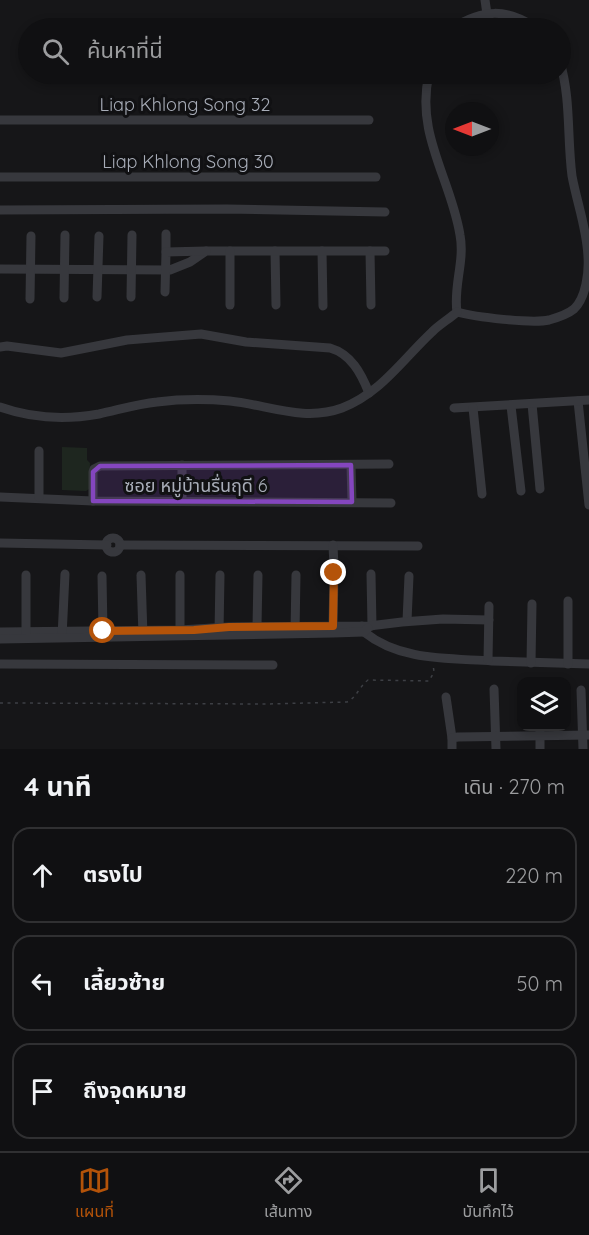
<!DOCTYPE html>
<html lang="th">
<head>
<meta charset="utf-8">
<style>
  :root { --surface:#101012; --page:#1e1e20; --text:#f1f3f6; --muted:#9c9d9f; --line:#303032; --accent:#b45309 }
  body { margin:0; font-family:Quicksand,"Noto Sans Thai",sans-serif; background:var(--page); color:var(--text) }
  .controls { position:absolute; right:18px; bottom:18px; display:grid; overflow:hidden; border-radius:12px; box-shadow:0 3px 9px #0003 }
  .controls button { width:54px; height:54px; display:grid; place-items:center; padding:0; border:0; border-bottom:2px solid var(--line); background:var(--surface); color:var(--text); font:30px sans-serif }
  .compass { position:absolute; left:445px; top:102px; width:54px; height:54px; border-radius:50%; background:var(--surface); box-shadow:0 3px 9px #0003; rotate:270deg }
  .stop { position:absolute; width:18px; height:18px; margin:-14px; border:4px solid #b45309; border-radius:50%; background:#fff }
  .stop.end { background:#b45309; border-color:#fff; box-shadow:0 2px 6px #0008 }
  .list { margin:0; padding:0; list-style:none }
  h2 { display:flex; justify-content:space-between; align-items:center; height:78px; margin:0; padding:0 24px; font-size:26px }
  h2 small { font-size:20px; font-weight:400; color:var(--muted) }
  .list li { display:grid; grid-template-columns:39px 1fr auto; gap:18px; align-items:center; box-sizing:border-box; height:96px; margin:0 12px 12px; padding:0 12px; border:2px solid var(--line); border-radius:18px }
  .list b { display:block; font-size:22px; white-space:nowrap }
  .list em { font-size:20px; font-style:normal; color:var(--muted) }
  .icon { flex:none; width:33px; height:33px; fill:none; stroke:currentColor; stroke-width:2; stroke-linecap:round; stroke-linejoin:round }
  .map { position:relative; flex:none; width:589px; height:749px; overflow:hidden }
  .search { position:absolute; background:var(--surface); box-shadow:0 3px 9px #0003; left:18px; right:18px; top:18px; height:66px; display:flex; align-items:center; gap:15px; box-sizing:border-box; padding:0 21px; border-radius:33px; color:var(--muted); font-size:22px }
  .sheet { height:402px; background:var(--surface) }
  nav { display:flex; justify-content:space-around; align-items:center; box-sizing:border-box; height:84px; border-top:2px solid var(--line); background:var(--surface); font-size:16px; color:var(--muted) }
  nav a { display:grid; justify-items:center; gap:3px }
  nav .on { color:var(--accent) }
  .map>svg:first-child { display:block }
  .green { fill:#1e261f }
  .lines { fill:none; stroke-linecap:round; stroke-linejoin:round }
  .path { stroke:#3d3f44; stroke-width:1.5; stroke-dasharray:3 4.5; stroke-linecap:butt }
  .minor { stroke:#37383d; stroke-width:9 }
  .route { stroke:#b45309; stroke-width:8 }
  .marked { fill:#8446be; fill-opacity:0.2; stroke:#8446be; stroke-width:4.5; stroke-linejoin:round }
  .labels { text-anchor:middle; dominant-baseline:central; stroke-width:6; stroke-linejoin:round; paint-order:stroke }
  .street-label { font-size:18px; fill:#a8adb8; stroke:#111113 }
</style>
</head>
<body>
<div class="map">
<svg width="589" height="749" viewBox="0 0 589 749">
  <rect width="100%" height="100%" fill="#161618"/>
  <polygon class="green" points="62,447 87,448 87,460 90,463 89,489 86,491 62,490"/>
  <g class="lines">
    <path class="path" d="M0,703l267,1 80,-2c10,-5 12,-15 21,-22l61,1 5,-9 -1,-8"/>
    <g class="minor">
      <polyline points="485,0 487,14"/>
      <path d="M453,28c29,-19 54,-20 83,0"/>
      <path d="M429,74c-14,60 22,105 31,161 5,26 -7,52 -3,77"/>
      <polyline points="0,120 369,120"/>
      <polyline points="0,177 376,177"/>
      <polyline points="0,210 227,209 385,212"/>
      <polyline points="166,234 166,252"/>
      <polyline points="275,251 276,305"/>
      <polyline points="322,251 323,306"/>
      <polyline points="370,251 371,305"/>
      <polyline points="0,269 170,270 190,262 206,251 385,251"/>
      <polyline points="165,292 166,252 206,251"/>
      <polyline points="97,297 99,236"/>
      <polyline points="131,297 132,235"/>
      <polyline points="64,298 65,235"/>
      <polyline points="30,299 31,236"/>
      <polyline points="230,305 230,251"/>
      <path d="M457,312c18,5 75,12 92,8 7,-2 19,-6 25,-11 12,-11 15,-37 14,-52 -1,-28 -11,-54 -16,-81 -5,-39 -1,-77 -12,-114"/>
      <path d="M0,347l7,-1 54,7 66,-13 74,-6 45,8 84,6c21,6 31,25 39,45"/>
      <polyline points="578,401 589,505"/>
      <polyline points="532,404 540,489"/>
      <polyline points="511,406 521,491"/>
      <path d="M0,407c31,11 66,13 99,7 19,-4 38,-10 58,-12 24,-3 49,-3 73,-1 38,4 74,21 112,7 39,-15 61,-49 90,-76 7,-7 17,-13 25,-20"/>
      <polyline points="454,408 589,400"/>
      <polyline points="473,408 482,494"/>
      <polyline points="182,465 182,501"/>
      <polyline points="351,465 352,502"/>
      <polyline points="0,497 93,501 391,503"/>
      <polyline points="39,497 39,451"/>
      <polyline points="93,501 93,472 94,469 100,466 389,464"/>
      <circle cx="113" cy="545" r="7"/>
      <polyline points="0,543 107,545"/>
      <polyline points="120,545 418,546"/>
      <polyline points="333,545 334,567"/>
      <polyline points="371,574 372,626"/>
      <polyline points="141,575 143,636"/>
      <polyline points="180,575 180,630"/>
      <polyline points="102,576 103,631"/>
      <polyline points="407,621 409,576"/>
      <polyline points="257,626 258,575"/>
      <polyline points="333,626 334,573"/>
      <path d="M362,626l2,6c36,29 83,26 128,29 32,1 65,2 97,3"/>
      <polyline points="0,632 180,630 229,627 369,626 402,622 443,619 489,620"/>
      <polyline points="26,632 26,575"/>
      <polyline points="219,632 220,575"/>
      <polyline points="295,632 296,575"/>
      <polyline points="62,637 65,574"/>
      <polyline points="0,639 333,633 364,632 368,628"/>
      <polyline points="488,660 489,606"/>
      <polyline points="531,663 532,604"/>
      <polyline points="0,664 273,665"/>
      <polyline points="568,664 568,601"/>
      <polyline points="494,689 496,749"/>
      <polyline points="581,690 583,749"/>
      <polyline points="446,697 452,738"/>
      <polyline points="540,726 540,749"/>
      <polyline points="452,749 452,738 458,737 589,735"/>
    </g>
  </g>
  <g class="lines">
    <polyline class="route" points="103,631 194,630 229,627 333,626 334,573"/>
  </g>
  <path class="marked" d="M351,465l1,37 -259,-1v-29l7,-6z"/>
  <g class="labels">
    <g class="street-label">
      <text x="185" y="104">Liap Khlong Song 32</text>
      <text x="188" y="161">Liap Khlong Song 30</text>
      <text x="196" y="485">ซอย หมู่บ้านรื่นฤดี 6</text>
    </g>
  </g>
</svg>
<div class="controls">
<button><svg class="icon" aria-label="layers" viewBox="0 0 24 24"><path d="M12 4l9 5-9 5-9-5zM3 14l9 5 9-5"/></svg></button>
</div>
<svg class="compass" viewBox="-18 -18 36 36"><path d="M0-13l5 13h-10z" fill="#e53935"/><path d="M0 13l5-13h-10z" fill="#9c9d9f"/></svg>
<div class="stop" style="left:103px;top:631px"></div>
<div class="stop end" style="left:334px;top:573px"></div>
<div class="search"><svg class="icon" aria-label="search" viewBox="0 0 24 24"><circle cx="10" cy="10" r="6"/><path d="M15 15l6 6"/></svg>ค้นหาที่นี่</div>
</div>
<section class="sheet">
<h2>4 นาที<small>เดิน · 270 m</small></h2>
<ul class="list">
<li><svg class="icon" aria-label="ahead" viewBox="0 0 24 24"><path d="M12 20V5M6 11l6-6 6 6"/></svg><div><b>ตรงไป</b></div><em>220 m</em></li>
<li><svg class="icon" aria-label="left" viewBox="0 0 24 24"><path d="M17 20v-9H6M10 6l-5 5 5 5"/></svg><div><b>เลี้ยวซ้าย</b></div><em>50 m</em></li>
<li><svg class="icon" aria-label="arrive" viewBox="0 0 24 24"><path d="M6 21V4h12l-3 4 3 4H6"/></svg><div><b>ถึงจุดหมาย</b></div></li>
</ul>
</section>
<nav>
<a class="on"><svg class="icon" aria-label="map" viewBox="0 0 24 24"><path d="M3 6l6-2 6 2 6-2v14l-6 2-6-2-6 2zM9 4v14M15 6v14"/></svg>แผนที่</a>
<a><svg class="icon" aria-label="directions" viewBox="0 0 24 24"><path d="M12 3l9 9-9 9-9-9zM9 14v-3h6M13 9l2 2-2 2"/></svg>เส้นทาง</a>
<a><svg class="icon" aria-label="saved" viewBox="0 0 24 24"><path d="M7 4h10v16l-5-4-5 4z"/></svg>บันทึกไว้</a>
</nav>
</body>
</html>
